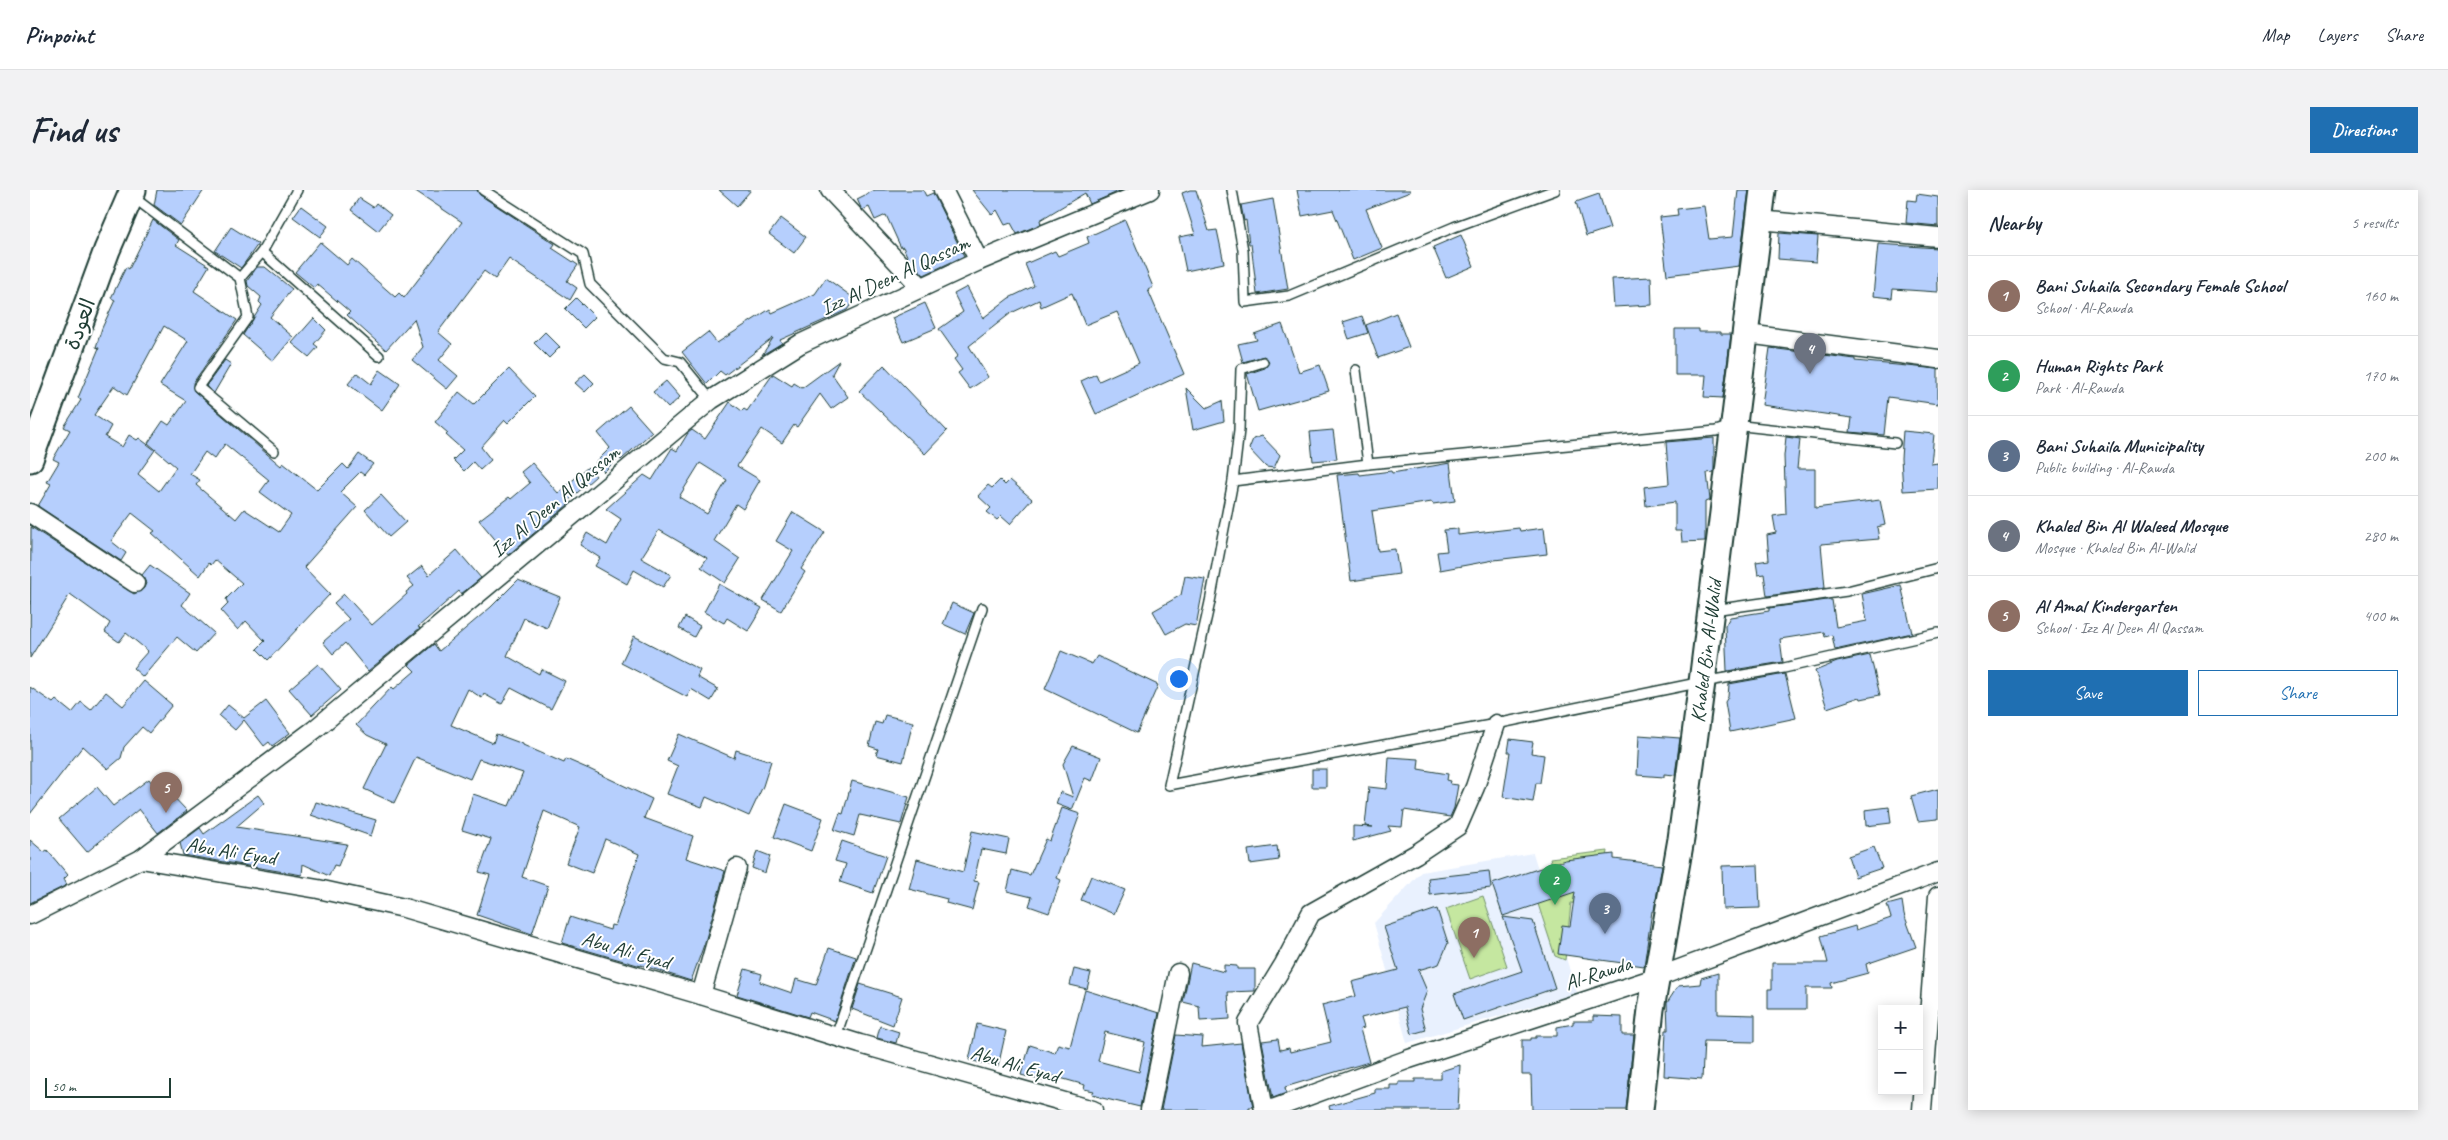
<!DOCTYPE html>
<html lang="en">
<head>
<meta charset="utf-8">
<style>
  :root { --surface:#fff; --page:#f2f2f3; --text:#1f2937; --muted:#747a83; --line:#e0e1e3; --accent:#1f6fb2 }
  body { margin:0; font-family:Caveat,"Playpen Sans Arabic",sans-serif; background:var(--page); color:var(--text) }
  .controls { position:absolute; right:15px; bottom:15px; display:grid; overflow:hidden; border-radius:0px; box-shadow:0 2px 12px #0003 }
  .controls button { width:45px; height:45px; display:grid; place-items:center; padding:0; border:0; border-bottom:1px solid var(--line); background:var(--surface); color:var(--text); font:25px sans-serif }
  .scale { position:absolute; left:15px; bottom:12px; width:126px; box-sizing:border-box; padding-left:5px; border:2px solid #1f3d34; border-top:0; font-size:14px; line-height:18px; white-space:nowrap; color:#1f3d34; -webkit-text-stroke:4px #fff; paint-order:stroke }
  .you { position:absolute; left:1148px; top:488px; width:18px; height:18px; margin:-12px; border:4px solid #fff; border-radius:50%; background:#1a73e8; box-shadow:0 0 0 8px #1a73e833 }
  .badge { display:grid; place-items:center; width:32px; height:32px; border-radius:50%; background:var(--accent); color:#fff; font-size:16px; font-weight:700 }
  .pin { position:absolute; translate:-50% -41px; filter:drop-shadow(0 1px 2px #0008) }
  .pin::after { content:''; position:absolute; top:26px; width:18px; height:15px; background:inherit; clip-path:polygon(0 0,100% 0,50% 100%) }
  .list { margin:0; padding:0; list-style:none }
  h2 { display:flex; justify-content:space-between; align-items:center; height:65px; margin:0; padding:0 20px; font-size:21px }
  h2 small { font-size:16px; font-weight:400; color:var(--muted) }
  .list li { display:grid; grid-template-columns:32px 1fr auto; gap:15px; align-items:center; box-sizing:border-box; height:80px; padding:0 20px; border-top:1px solid var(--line) }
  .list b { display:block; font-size:19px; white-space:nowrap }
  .list p { margin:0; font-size:16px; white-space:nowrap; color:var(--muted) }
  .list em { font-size:16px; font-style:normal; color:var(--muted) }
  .actions { display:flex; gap:10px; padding:15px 20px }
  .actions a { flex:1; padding:11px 0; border:1px solid var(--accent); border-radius:0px; text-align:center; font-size:18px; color:var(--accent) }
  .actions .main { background:var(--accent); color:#fff }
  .map { position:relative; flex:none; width:1908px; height:920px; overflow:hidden; border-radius:0px }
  header { display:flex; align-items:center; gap:30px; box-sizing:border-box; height:70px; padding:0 25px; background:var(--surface); border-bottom:1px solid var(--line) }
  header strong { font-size:24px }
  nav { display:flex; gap:28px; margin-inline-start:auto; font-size:18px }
  .intro { display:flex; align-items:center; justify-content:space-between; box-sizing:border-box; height:120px; padding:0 30px }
  h1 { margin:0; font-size:35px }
  .button { padding:12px 22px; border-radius:0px; background:var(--accent); color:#fff; font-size:18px; font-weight:700 }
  main { display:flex; gap:30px; padding:0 30px }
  aside { flex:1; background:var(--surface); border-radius:0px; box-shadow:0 2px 12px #0003 }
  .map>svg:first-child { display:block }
  .built { fill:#e9f1fe }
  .green { fill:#c5e7a0; stroke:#72926a }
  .building { fill:#b6cffd; stroke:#1f3d34; fill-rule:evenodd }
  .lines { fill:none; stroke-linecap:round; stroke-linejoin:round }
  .lane-casing { stroke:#1f3d34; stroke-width:12 }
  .street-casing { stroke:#1f3d34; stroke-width:21 }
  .secondary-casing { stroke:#1f3d34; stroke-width:29 }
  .lane { stroke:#fff; stroke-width:9 }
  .street { stroke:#fff; stroke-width:18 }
  .secondary { stroke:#fff; stroke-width:25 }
  .labels { text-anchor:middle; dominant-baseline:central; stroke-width:4; stroke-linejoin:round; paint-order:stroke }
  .street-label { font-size:21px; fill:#1f3d34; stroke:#fff }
</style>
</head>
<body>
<header>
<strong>Pinpoint</strong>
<nav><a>Map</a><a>Layers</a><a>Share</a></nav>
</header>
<div class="intro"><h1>Find us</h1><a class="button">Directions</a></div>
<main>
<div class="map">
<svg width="1908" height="920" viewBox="0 0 1908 920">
  <rect width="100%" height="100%" fill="#fff"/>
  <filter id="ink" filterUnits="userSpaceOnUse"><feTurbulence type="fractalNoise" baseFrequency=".02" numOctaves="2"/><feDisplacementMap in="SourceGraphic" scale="10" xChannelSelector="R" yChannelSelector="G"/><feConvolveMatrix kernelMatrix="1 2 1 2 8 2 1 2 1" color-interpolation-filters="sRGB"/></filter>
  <g filter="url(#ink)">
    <polygon class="built" points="1503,663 1547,803 1377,853 1344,733 1391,682"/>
    <g class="green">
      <polygon points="1578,661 1570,716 1541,713 1535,770 1525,766 1507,711 1531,702 1520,668"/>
      <polygon points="1453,706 1477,776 1440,789 1416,719"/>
    </g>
    <g class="building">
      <polygon points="127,0 174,0 151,35 124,15"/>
      <polygon points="384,0 447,0 450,5 525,54 522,58 548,75 537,91 547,98 540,110 479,69 465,89 454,81 408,142 422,154 409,170 428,186 417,199 382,170 393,157 384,129 356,160 317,125 320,122 287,94 284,98 265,82 290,52 317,75 322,69 365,107 369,103 374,108 432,32"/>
      <polygon points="689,0 721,0 707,16"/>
      <polygon points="845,0 893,0 896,6 903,3 934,66 894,85 878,68 873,57 871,58 856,25 845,30 839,17 833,20 831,18 827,9"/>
      <polygon points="942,0 1092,0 1060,14 1055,3 1010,30 1011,34 987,44 981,33 975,35 967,20 962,25"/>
      <polygon points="1160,0 1166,0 1179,41 1187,40 1194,73 1156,81 1149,47 1165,44 1152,3"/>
      <polygon points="1267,0 1380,0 1380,2 1336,19 1352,58 1323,70 1303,20 1272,26"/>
      <polygon points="1708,0 1719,0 1709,76 1637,85 1630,27 1648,25 1647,19 1674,16 1679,49 1703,47"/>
      <polygon points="1569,4 1580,38 1556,46 1546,12"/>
      <polygon points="1887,4 1908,7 1908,36 1876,33 1878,10 1886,11"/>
      <polygon points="329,8 343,17 346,13 361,25 348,41 321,20"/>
      <polygon points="1243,9 1258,99 1227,104 1221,54 1219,54 1216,30 1214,31 1211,15"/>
      <polygon points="271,16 298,36 290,47 263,27"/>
      <polygon points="751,28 776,47 764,63 739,44"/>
      <path d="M123,30l26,20 -3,5 33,21 -15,25 43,29 -44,63 1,8 87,75 2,-3 34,27 26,-26 5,5 11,-15 14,10 -9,11 -4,-3 -20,20 17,15 -53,60 26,27 -62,66 -11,-11 8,-8 -19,-20 -8,9 -17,-19 7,-7 -2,-5 16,-16 -27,-23 -4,5 -2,-2 -9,13 -48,-43 3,-2 -23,-18 -21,28 15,12 -5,8 -83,-55 13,-22 -4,-2 12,-20 -6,-3 17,-29 -6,-3 17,-27 -3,-2 21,-50 -3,-1 6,-19 13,-28 -4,-2 15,-31 3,2zM134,136l24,15 -28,44 26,16 -17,24 -6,-4 -15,22 28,24 -17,24 -21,-17 17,-24 -16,-12 -2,2 -8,-5 -7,12 -17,-10 6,-11 -17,-11 20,-29 13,9zM195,254l44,36 -9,12 31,23 -12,17 -35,-23 -8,10 -40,-34 4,-5 -10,-6 15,-22 9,7z"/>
      <polygon points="1095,30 1123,97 1118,100 1154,184 1066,224 1051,191 1066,184 1069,191 1109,173 1087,122 1055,135 1042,103 1011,117 1009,110 981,123 939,156 958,187 940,199 928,183 932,180 924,169 928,166 909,139 933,122 924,104 937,97 953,128 979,108 1004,96 995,74 1025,61 1028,66 1059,53 1057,47"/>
      <polygon points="201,37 228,54 211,78 185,61"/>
      <polygon points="1749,43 1788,46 1786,72 1748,69"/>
      <polygon points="1431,45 1444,76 1416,88 1403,57"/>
      <polygon points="1848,54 1907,58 1908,102 1863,99 1862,108 1843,106"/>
      <polygon points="227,77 235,77 262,99 240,127 263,147 243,171 213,145 232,115 229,112 231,107 218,96 217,91"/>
      <polygon points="1621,87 1622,115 1584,117 1582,89"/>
      <polygon points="796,88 825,109 817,120 750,150 752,153 732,165 743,148 695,185 690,181 677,194 652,162 678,142 687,153 740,119 742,123 785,104"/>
      <polygon points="546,108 565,127 554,138 535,119"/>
      <polygon points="895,113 906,138 873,152 862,128"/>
      <polygon points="1366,123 1379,157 1348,168 1336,135"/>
      <polygon points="1332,126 1338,143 1319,149 1313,132"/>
      <polygon points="284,128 296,140 284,154 288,157 279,167 262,153"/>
      <polygon points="1252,134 1269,182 1290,175 1299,201 1228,221 1217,184 1235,178 1239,171 1234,166 1213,172 1208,154 1227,150 1224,144"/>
      <polygon points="1645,139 1669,139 1669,142 1691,142 1691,144 1701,144 1693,208 1674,207 1676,185 1645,185"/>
      <polygon points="515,142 530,157 519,168 504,153"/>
      <polygon points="1740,158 1825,169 1825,171 1908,179 1908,214 1858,207 1854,245 1820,242 1822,228 1732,215"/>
      <polygon points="195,170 201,174 184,203 176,196"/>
      <path d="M809,171l-7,13 16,23 -17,12 -11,-15 -23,33 -3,-2 -12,18 -20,-14 -25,37 23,14 -17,29 -7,-5 -22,37 26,18 -15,24 -24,-16 6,-9 -48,-28 -18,28 30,17 -8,12 -29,-17 -7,14 -32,-18 5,-8 -20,-13 7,-12 20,12 14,-26 -15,-10 38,-34 8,5 20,-32 5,3 11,-18 4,-3 13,9 25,-37 12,9 2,-2 3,2 26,-37 19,12 2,-3 8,5zM670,273l27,17 -20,34 -28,-17z"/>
      <polygon points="854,175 917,241 895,264 829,201"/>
      <polygon points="479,179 505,206 478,233 475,230 451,257 461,270 450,280 443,272 434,281 423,270 433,260 416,245 418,243 405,232 429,202 444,214"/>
      <polygon points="350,180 370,194 352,220 318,194 327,183 341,194"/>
      <polygon points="555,184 564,193 555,202 545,193"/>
      <polygon points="636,191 650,207 638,218 623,202"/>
      <polygon points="1156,198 1176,218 1192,211 1194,231 1163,240"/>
      <polygon points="599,216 622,242 591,270 589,267 574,282 565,273 580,258 568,243"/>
      <polygon points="1303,240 1307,269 1283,271 1280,242"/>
      <polygon points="1873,241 1904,244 1901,274 1908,273 1908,299 1873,301 1871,268"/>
      <polygon points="1232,246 1250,265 1244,278 1236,277 1219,259 1223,249"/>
      <polygon points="1756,247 1770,249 1767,279 1785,279 1785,318 1850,310 1855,335 1847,337 1849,349 1791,354 1795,398 1737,406 1734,384 1728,385 1726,372 1739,370 1737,345 1746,343 1743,326 1756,324 1754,266"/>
      <polygon points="1684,248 1684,282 1677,283 1680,310 1675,312 1675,351 1652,352 1651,341 1645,341 1645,312 1616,316 1614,297 1639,294 1636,252"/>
      <polygon points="502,273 528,303 558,277 566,286 537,312 539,314 478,365 449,330 479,307 481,309 500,293 491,282"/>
      <polygon points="1420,273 1425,311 1403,314 1402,312 1342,321 1348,361 1365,359 1369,384 1321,391 1307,285 1329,283 1330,285 1361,281 1362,283"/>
      <polygon points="970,290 975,295 980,290 1002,309 980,334 971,326 967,330 957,322 961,318 948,306 958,295 962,298"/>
      <polygon points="351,305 376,332 359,347 335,320"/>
      <polygon points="763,322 795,342 771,379 775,382 751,421 733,410 763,361 746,351"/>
      <polygon points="1,337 104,404 114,398 116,393 112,385 120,375 160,403 152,415 184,443 166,463 147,447 113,487 103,478 118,461 96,443 89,452 75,442 80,433 40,404 0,468"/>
      <polygon points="1489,338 1490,341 1514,338 1517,364 1464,370 1410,380 1407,362 1417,361 1414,340 1428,339 1428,345"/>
      <polygon points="427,360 451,388 431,404 429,401 388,437 390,438 338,481 315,453 303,464 293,452 319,429 304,413 314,404 342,435 377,404 376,402 384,396 377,388 392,376 399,385"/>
      <polygon points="1155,386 1175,389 1166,436 1155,434 1136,444 1123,421 1151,405"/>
      <polygon points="488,390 530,407 517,438 494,428 477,466 509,484 511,479 535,491 521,519 481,498 472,514 454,504 452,508 438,499 421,535 463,553 466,544 493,554 493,555 534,573 536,569 559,579 622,609 614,628 663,646 656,668 695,681 675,752 661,791 611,775 611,776 532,753 540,727 580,740 581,735 585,736 609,664 575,649 562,683 536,673 550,637 514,621 492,687 518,696 502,744 447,725 460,685 449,682 461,649 432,640 443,604 479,616 493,583 449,569 440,589 386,567 364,613 334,599 356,554 337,545 326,535 362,497 364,499 385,481 379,475 404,454 409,461 461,417"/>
      <polygon points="689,394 732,418 718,441 697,428 694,433 674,422"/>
      <polygon points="1871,395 1882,443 1805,460 1802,445 1795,447 1794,442 1750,449 1753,472 1697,481 1695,436 1700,427 1739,421 1739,418 1797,410 1802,410 1806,437 1837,431 1832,404"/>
      <polygon points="922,413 944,423 935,444 913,434"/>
      <polygon points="655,427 670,436 664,447 649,438"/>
      <polygon points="604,446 670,480 667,487 688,499 681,511 661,499 657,507 591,473"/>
      <polygon points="1031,461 1062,474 1067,466 1128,495 1107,543 1015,499"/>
      <polygon points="1840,465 1850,505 1831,509 1830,507 1797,518 1785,481 1807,472"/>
      <polygon points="288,474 311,500 282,525 259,499"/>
      <polygon points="1755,484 1766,528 1700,542 1695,512 1698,507 1699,494"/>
      <polygon points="114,491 142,515 119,543 112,537 94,557 91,568 78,579 53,556 0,624 0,497 23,513 26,510 42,523 51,512 61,520 76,502 93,516"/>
      <polygon points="236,511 260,543 242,556 239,552 234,556 214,530 205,540 189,526 198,515 214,528"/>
      <polygon points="855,525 883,532 873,572 846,565 848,559 839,556 845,532 852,534"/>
      <polygon points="649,544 704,568 706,560 741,571 733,596 719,626 676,607 672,617 637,604 648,576 637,571"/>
      <polygon points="1609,545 1650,548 1645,585 1634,584 1634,587 1607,585"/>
      <polygon points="1480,549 1503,552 1501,563 1514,565 1510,593 1506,593 1503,612 1473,607 1480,562 1478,562"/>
      <polygon points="1043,556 1071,567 1062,591 1055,588 1042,620 1026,614 1030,602 1043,607 1033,574"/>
      <polygon points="1359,567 1389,569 1388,579 1418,584 1417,590 1421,591 1420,594 1428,595 1424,618 1420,627 1374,620 1372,637 1358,636 1361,641 1323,651 1323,636 1343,637 1335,636 1339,597 1357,599"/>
      <rect x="1282" y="579" width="14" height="18"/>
      <polygon points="119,589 132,606 138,601 157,621 128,643 109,619 57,662 29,629 67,597 83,616"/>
      <polygon points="822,591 879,607 871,634 830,625 824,646 804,640 810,623 813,624"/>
      <polygon points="1908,599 1908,629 1888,631 1881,606"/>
      <polygon points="228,605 234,613 206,637 317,654 308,676 304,675 299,686 273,674 272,685 153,665 150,653 170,638 174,644"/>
      <polygon points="286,612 346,630 341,646 281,625"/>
      <polygon points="756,614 793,628 781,661 744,647"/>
      <polygon points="1859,617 1861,633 1836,636 1835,620"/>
      <polygon points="1032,618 1050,624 1027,688 1031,690 1019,723 999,716 1002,707 977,701 982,680 1000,685 1016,649 1020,651"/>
      <polygon points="942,641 979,649 976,664 951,659 944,691 949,692 942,720 916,713 917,709 879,699 887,669 933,682"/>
      <polygon points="0,650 14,662 17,660 38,685 34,689 37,695 0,713"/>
      <polygon points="812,651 856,666 843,703 810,692 816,674 805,671"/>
      <polygon points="1247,656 1249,670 1220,674 1218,660"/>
      <polygon points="1844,657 1852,678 1825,687 1818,666"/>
      <polygon points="727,661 740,666 735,683 722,678"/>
      <polygon points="1584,664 1584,669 1632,675 1624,721 1622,721 1614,776 1528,764 1532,735 1540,736 1545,702 1473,726 1462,694 1535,670"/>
      <polygon points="1728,675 1730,718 1693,719 1692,676"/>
      <polygon points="1459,681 1461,698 1400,705 1398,688"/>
      <polygon points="1061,686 1095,700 1084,724 1051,710"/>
      <polygon points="1872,711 1874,724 1886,757 1836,774 1838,783 1801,793 1802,798 1776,798 1776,819 1738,819 1738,799 1742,799 1742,773 1798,773 1791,746 1825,736 1826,740 1861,728 1857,715"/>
      <polygon points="1407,719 1418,753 1409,774 1388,780 1397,801 1390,819 1396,840 1382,844 1375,817 1331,828 1334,838 1330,839 1339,872 1255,897 1256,903 1243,908 1232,851 1248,849 1250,860 1259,858 1260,862 1301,852 1292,815 1326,806 1322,792 1368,780 1354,737"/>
      <polygon points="1473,727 1503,731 1525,798 1433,830 1424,804 1492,781"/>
      <polygon points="799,758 826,767 805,831 780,822 778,827 707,805 715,779 732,784 730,792 762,803 766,789 786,795"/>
      <polygon points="1161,773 1194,782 1194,775 1207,776 1207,779 1225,779 1225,801 1198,802 1200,829 1170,831 1169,816 1153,812"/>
      <polygon points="1044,779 1061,783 1057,799 1040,795"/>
      <polygon points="1688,783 1688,824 1725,825 1725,852 1674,851 1672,889 1634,886 1636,840 1638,840 1637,813 1648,796 1670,794 1671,788"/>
      <polygon points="830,794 872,807 863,835 822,819"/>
      <path d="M1055,800l74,23 -19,94 -38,-9 -10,-4 2,-3 -10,-2 1,-4 -39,-11 -2,7 -23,-6 9,-30 25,8 3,-9 12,3zM1075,842l40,10 -6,30 -41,-11z"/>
      <polygon points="1563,826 1592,827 1592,845 1604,845 1596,920 1502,920 1501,885 1492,885 1492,850 1501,850 1501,848 1506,848 1506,846 1527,846 1527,837 1543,834 1543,831 1563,831"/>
      <polygon points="947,834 976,841 968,877 939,870"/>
      <polygon points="850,836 869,842 866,853 847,848"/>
      <polygon points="1146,845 1173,847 1172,857 1211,853 1223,917 1219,917 1219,920 1131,920"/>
      <polygon points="1430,875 1428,920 1300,920 1299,916 1345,903 1345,899 1360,899 1360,895 1369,895 1369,892 1385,892 1385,889 1411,889 1411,881"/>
    </g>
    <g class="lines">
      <g class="lane-casing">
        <g id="lane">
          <polyline points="453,0 553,64 560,94 634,168 650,172 681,210"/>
          <polyline points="1202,0 1213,60 1215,112 1259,106 1424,37 1525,0"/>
          <polyline points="103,7 210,88 218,127 168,197 244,261"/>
          <polyline points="232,62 349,166"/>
          <polyline points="210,88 232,62 267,0"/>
          <polyline points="1233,172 1211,179 1209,240 1203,291 1180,412 1139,595 1466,534 1672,492 1754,478 1908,443"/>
          <polyline points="1326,180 1338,274"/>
          <polyline points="1203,291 1338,274 1686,241 1704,235 1865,253"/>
          <polyline points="1683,420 1817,401 1908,378"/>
          <polyline points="806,846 952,418"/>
        </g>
      </g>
      <g class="street-casing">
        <g id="street">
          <polyline points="800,0 891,97"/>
          <polyline points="913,0 949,71"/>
          <polyline points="1729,30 1908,47"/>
          <polyline points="1717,144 1908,169"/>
          <polyline points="0,323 105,393"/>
          <polyline points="111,669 288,699 374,718 671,805 830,854 1063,920"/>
          <polyline points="0,725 111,669 284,540 681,210 770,154 949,71 1120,0"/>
          <polyline points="671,805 707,678"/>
          <polyline points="1120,920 1148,783"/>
          <polyline points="1234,920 1218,833 1254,774 1281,723 1386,664 1428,636 1445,597 1466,534"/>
          <polyline points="1240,920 1379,869 1628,787 1908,682"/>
          <polyline points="1892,920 1908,706"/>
        </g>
      </g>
      <g class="secondary-casing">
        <g id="secondary">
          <polyline points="0,269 77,60 103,0"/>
          <polyline points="1610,920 1621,819 1651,649 1672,492 1733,0"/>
        </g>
      </g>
      <use href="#lane" class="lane"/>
      <use href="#street" class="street"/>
      <use href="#secondary" class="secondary"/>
    </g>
  </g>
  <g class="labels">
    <g class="street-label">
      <text transform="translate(865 85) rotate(-25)">Izz Al Deen Al Qassam</text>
      <text transform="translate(50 134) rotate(-70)">العودة</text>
      <text transform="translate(525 311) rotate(-40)">Izz Al Deen Al Qassam</text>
      <text transform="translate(1676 461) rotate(-83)">Khaled Bin Al-Walid</text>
      <text transform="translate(201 661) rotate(9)">Abu Ali Eyad</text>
      <text transform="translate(596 760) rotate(16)">Abu Ali Eyad</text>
      <text transform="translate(1568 783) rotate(-18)">Al-Rawda</text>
      <text transform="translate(985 874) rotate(16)">Abu Ali Eyad</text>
    </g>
  </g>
</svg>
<div class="controls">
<button>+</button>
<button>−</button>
</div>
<div class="scale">50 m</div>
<div class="you"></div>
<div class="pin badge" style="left:1444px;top:768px;background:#8d6e63">1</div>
<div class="pin badge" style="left:1525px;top:715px;background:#2e9e5b">2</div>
<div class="pin badge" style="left:1575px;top:744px;background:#5c6f8a">3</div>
<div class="pin badge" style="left:1780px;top:184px;background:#6b7280">4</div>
<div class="pin badge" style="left:136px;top:623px;background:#8d6e63">5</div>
</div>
<aside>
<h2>Nearby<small>5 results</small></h2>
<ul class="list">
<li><span class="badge" style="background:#8d6e63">1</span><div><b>Bani Suhaila Secondary Female School</b><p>School · Al-Rawda</p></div><em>160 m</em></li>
<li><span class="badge" style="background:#2e9e5b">2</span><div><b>Human Rights Park</b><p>Park · Al-Rawda</p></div><em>170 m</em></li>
<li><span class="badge" style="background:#5c6f8a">3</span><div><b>Bani Suhaila Municipality</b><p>Public building · Al-Rawda</p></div><em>200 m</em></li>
<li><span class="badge" style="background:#6b7280">4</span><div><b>Khaled Bin Al Waleed Mosque</b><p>Mosque · Khaled Bin Al-Walid</p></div><em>280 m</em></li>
<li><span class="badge" style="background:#8d6e63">5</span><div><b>Al Amal Kindergarten</b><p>School · Izz Al Deen Al Qassam</p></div><em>400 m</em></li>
</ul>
<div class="actions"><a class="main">Save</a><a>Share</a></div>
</aside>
</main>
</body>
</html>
